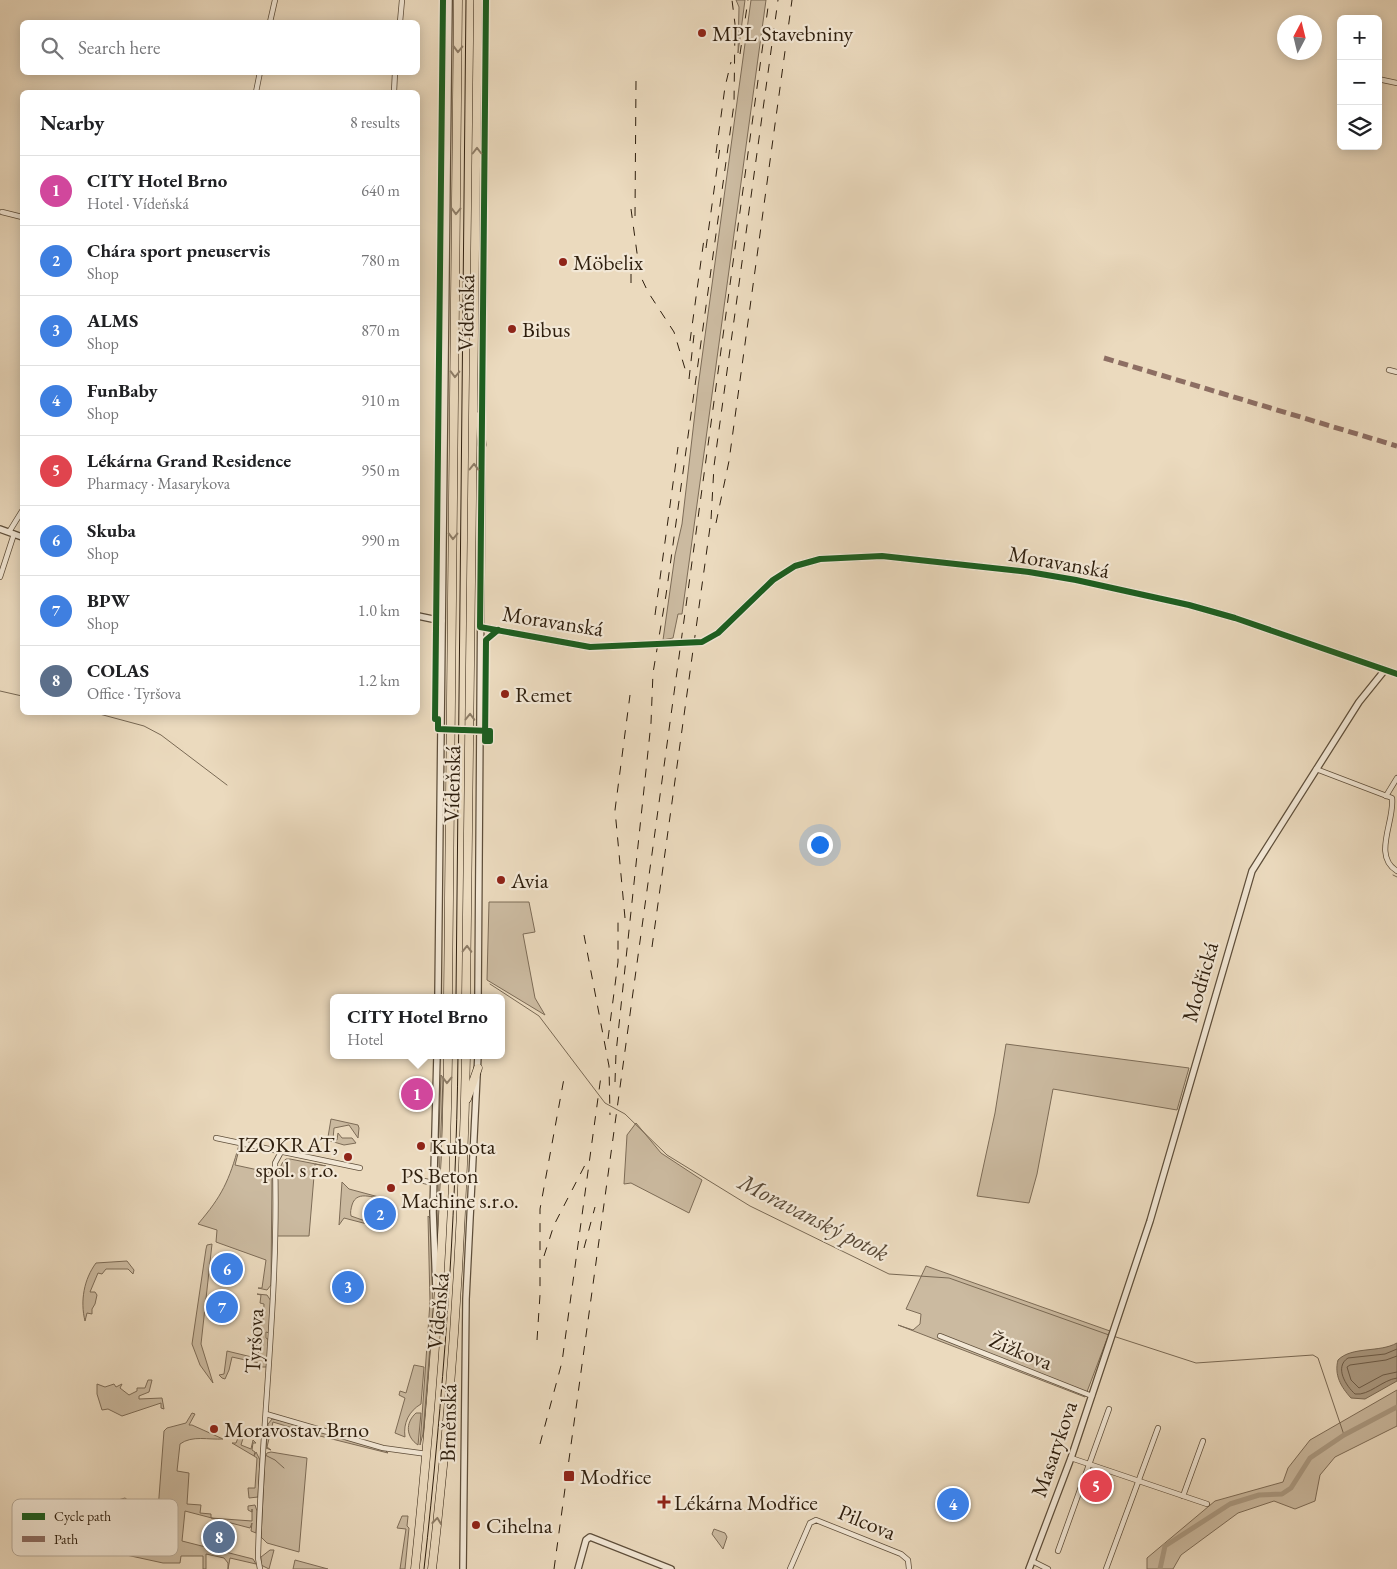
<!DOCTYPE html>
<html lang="en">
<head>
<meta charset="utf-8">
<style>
  :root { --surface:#fff; --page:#f6f6f6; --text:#202124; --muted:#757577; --line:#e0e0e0; --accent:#ea580c }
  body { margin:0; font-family:"EB Garamond",serif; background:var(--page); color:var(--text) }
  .controls { position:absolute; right:15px; top:15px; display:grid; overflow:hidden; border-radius:8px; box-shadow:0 2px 12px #0003 }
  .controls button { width:45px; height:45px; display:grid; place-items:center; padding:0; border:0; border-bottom:1px solid var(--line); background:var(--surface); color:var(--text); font:25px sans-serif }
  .compass { position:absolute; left:1277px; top:15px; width:45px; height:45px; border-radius:50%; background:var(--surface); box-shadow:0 2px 12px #0003; rotate:7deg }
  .you { position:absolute; left:819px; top:844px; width:18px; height:18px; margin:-12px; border:4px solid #fff; border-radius:50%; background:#1a73e8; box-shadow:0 0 0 8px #1a73e833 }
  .badge { display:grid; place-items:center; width:32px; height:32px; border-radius:50%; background:var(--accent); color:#fff; font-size:16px; font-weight:700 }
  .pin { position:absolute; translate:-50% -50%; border:2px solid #fff; box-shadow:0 1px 5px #0006 }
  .popup { position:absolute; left:330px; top:994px; width:175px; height:65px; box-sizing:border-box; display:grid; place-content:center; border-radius:8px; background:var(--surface); filter:drop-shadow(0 1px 4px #0005); font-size:16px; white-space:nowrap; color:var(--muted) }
  .popup b { font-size:19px; color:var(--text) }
  .popup::after { content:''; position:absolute; left:50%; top:100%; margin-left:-10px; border:10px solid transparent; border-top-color:var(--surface) }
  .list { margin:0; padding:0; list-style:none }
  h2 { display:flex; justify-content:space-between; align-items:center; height:65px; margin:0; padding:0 20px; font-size:21px }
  h2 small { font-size:16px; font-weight:400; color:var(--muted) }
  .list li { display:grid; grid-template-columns:32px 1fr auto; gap:15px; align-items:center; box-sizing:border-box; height:70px; padding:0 20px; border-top:1px solid var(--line) }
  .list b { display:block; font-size:19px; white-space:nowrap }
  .list p { margin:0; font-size:16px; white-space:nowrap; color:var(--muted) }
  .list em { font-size:16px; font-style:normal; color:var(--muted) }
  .icon { flex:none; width:28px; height:28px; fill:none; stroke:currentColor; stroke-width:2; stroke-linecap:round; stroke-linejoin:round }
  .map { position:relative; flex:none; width:1397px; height:1569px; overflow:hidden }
  .search { position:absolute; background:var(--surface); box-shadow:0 2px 12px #0003; left:20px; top:20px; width:400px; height:55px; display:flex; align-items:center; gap:12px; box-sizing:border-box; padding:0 18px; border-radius:8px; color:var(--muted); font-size:19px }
  .panel { position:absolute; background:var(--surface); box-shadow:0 2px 12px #0003; left:20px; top:90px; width:400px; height:625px; border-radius:8px }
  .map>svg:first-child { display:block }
  .green { fill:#cbbaa0; stroke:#7d6c57 }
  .water { fill:#ab9a82; stroke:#796954 }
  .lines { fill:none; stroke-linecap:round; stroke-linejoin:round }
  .shore { stroke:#6d5c48; stroke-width:1 }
  .stream { stroke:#796954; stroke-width:1 }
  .canal { stroke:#ab9a82; stroke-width:5 }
  .minor-casing { stroke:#5e4e3a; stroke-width:6 }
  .tertiary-casing { stroke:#5e4e3a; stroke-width:8 }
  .trunk-casing { stroke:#2f1f0e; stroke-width:9 }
  .minor { stroke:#f2e7d5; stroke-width:4.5 }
  .tertiary { stroke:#f2e7d5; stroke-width:5.5 }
  .trunk { stroke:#ebdabe; stroke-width:8 }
  .tram { stroke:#2f1f0e; stroke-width:1 }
  .rail { stroke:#2f1f0e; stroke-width:1; stroke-dasharray:9 9; stroke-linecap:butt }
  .quiet { stroke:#8d6e63; stroke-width:5; stroke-dasharray:10 5; stroke-linecap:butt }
  .cycleway-casing { stroke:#f2e7d5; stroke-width:9 }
  .cycleway { stroke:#1b5e20; stroke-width:6 }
  .oneway { stroke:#8d7c66 }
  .poi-dot { fill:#8f2418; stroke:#f2e7d5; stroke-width:2 }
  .labels { text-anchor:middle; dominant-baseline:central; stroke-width:4.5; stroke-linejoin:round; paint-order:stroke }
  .poi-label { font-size:22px; fill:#2f1f0e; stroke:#f2e7d5; text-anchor:start }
  .street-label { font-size:22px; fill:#2f1f0e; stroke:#f2e7d5 }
  .water-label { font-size:24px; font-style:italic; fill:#5a4a37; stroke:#f2e7d5 }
  .key { fill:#f2e7d5; stroke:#b8ab99; stroke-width:1 }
  .key-label { font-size:14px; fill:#2f1f0e }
</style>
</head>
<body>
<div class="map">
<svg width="1397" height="1569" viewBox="0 0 1397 1569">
  <rect width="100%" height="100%" fill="#ebdabe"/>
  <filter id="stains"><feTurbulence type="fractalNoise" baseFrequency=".004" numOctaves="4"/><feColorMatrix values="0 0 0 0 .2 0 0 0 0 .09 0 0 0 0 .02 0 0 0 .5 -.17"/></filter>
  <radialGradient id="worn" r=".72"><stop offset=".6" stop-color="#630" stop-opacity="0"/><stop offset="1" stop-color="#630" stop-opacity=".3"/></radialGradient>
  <g class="green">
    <polygon points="736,0 745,0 738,53 739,7"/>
    <polygon points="751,0 766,0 682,614 678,614 673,638 663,640 675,555 682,524 698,387"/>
    <polygon points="489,902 529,902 535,932 523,934 535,998 545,1015 487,980"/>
    <polygon points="1006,1044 1189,1068 1177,1110 1053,1089 1037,1174 1029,1203 977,1196 995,1113"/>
    <polygon points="441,1075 443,1078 437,1237 436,1208"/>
    <polygon points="331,1119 358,1125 359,1128 358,1138 349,1125 334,1128 333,1139 337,1140 338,1133 342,1138 352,1138 356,1143 344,1145 324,1139 324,1137 328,1137"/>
    <polygon points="636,1123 661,1153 702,1180 689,1213 631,1183 624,1184 627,1135"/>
    <path d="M239,1145l1,1 -5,19 37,8 -1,112 -4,5 -9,-2h4l4,-28 -50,-18 1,-12 -19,-6c24,-28 31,-43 41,-79z"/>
    <path d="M286,1159h4l36,7 -11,-2 -6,72h-33c1,-16 -4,-68 10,-77z"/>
    <path d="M342,1182l7,7 41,11c-13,0 -33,-12 -38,5 -1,4 -2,7 -1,11l20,7v2l-27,-7 -5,7z"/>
    <polygon points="428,1216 431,1219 433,1309 423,1434 420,1445 430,1302"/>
    <polygon points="212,1244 201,1344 213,1383 200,1365 192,1344 206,1249 207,1245"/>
    <path d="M127,1261l7,9 -1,4 -5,-5h-22l-4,5 -4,-1 -8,19h5l2,3 -2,9 -3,5v5l-5,-1 -2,8c-5,-20 -1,-42 11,-58z"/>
    <polygon points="926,1266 1110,1331 1085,1397 898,1325 913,1330 920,1324 921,1314 906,1309"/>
    <polygon points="257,1294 267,1295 271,1301 269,1333 266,1332 266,1338 269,1340 267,1367 259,1367 259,1363 232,1357 229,1370 225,1379 222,1378 219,1375 224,1374 227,1351 260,1359 252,1327 252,1325 256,1325 257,1320 263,1320 264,1304 260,1303 261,1295"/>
    <path d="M414,1365l10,2 -3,37c-12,7 -18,19 -16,33l-10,-4 10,-35 -6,-3 1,-4 6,2z"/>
    <polygon points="148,1380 152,1380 149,1392 139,1396 139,1399 162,1398 164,1409 161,1408 161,1403 122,1416 108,1409 102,1410 97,1394 97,1384 105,1387 114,1384 116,1387 122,1384 120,1388 129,1395 137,1391 137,1388 145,1388"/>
    <polygon points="1397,1390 1397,1426 1335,1457 1320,1475 1315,1501 1295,1509 1274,1501 1238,1513 1181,1555 1173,1569 1147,1569 1147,1558 1215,1501 1283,1482 1288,1468 1310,1440"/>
    <path d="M192,1413l3,1 -6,11h3l31,14c-14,1 -31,-4 -43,5l-3,27 12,2 -2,31 14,1 -1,8 11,1v4l41,3v-12v3l-4,-2v-4l7,-1 2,6 -1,22 -5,-2 1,-8 -2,5 -65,-17 -3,30 71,18 3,5 -26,-6 -2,11v-6l-4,-5 -18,-4v15h-3v-13h-22l-1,7h-17l-78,-17 -2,-4 5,-22 22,-8 8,-12 7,-2 11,8 -1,8 -23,10 -3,-1v-9l-14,7 -2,14 4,5 6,-1 4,6 33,2v-10l7,-5 7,-20 4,-2 6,-79 3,-3 19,-5z"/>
    <path d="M416,1413h5l-3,32c-12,-8 -13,-22 -2,-32z"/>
    <polygon points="272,1419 278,1420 385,1450 388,1453 308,1433 308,1429 298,1426 296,1429 273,1422 267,1447 271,1450 266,1448 268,1424"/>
    <polygon points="240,1433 244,1435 241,1445 251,1449 253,1440 256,1443 253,1443 252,1450 255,1452 254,1456 232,1443 236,1443"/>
    <polygon points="256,1452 260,1460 258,1497 249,1498 248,1488 255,1488 257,1458 254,1456"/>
    <polygon points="271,1452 307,1458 299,1552 267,1543 261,1537 265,1457 267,1453"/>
    <polygon points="402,1516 408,1516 407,1526 409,1528 405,1569 400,1569 406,1529 397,1528"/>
    <polygon points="714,1529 725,1533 727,1537 723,1549 712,1534"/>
    <polygon points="270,1550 274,1550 269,1569 261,1565 261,1557"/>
    <polygon points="295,1560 328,1569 293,1569"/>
  </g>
  <path class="water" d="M1397,1343v38l-32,18 -14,-1c-10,-11 -17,-23 -13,-38 14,-14 41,-7 59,-17z"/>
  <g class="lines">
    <g class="shore">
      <path d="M1397,1349l-12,5 -37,4c-14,9 -2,28 7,36 14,2 27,-14 42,-16"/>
      <polyline points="1397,1356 1386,1360 1350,1365 1347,1367 1351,1380 1359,1388 1383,1375 1397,1372"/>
    </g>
    <g class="stream">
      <polyline points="0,691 22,696"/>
      <polyline points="92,712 144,726 161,735 227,785"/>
      <polyline points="1393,875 1397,877"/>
      <polyline points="490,984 539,1016 605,1103 625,1114 667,1155 750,1206 889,1274 949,1278 1109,1335"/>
      <polyline points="1113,1336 1196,1363 1313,1355 1318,1358 1344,1435"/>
      <polyline points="265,1455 275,1460 284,1468"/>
    </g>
    <polyline class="canal" points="1160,1569 1165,1546 1230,1504 1259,1495 1282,1494 1291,1488 1310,1458 1344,1435 1397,1407"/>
    <g class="minor-casing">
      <g id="minor">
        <polyline points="270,22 275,0"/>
        <polyline points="400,22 402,0"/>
        <polyline points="1378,79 1397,83"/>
        <polyline points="256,92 260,72"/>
        <polyline points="394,92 395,72"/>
        <polyline points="2,212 22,217"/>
        <polyline points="1389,370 1397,372"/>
        <polyline points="9,532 22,511"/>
        <polyline points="0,577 14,534"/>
        <path d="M1316,769l76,29c3,23 -20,58 5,73"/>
        <polyline points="1386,796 1397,778"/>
        <polyline points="216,1138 360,1168"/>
        <polyline points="424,1181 434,1183"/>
        <polyline points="940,1336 1092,1396"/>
        <polyline points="266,1414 383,1448 427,1454"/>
        <polyline points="1071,1458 1207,1504"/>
        <polyline points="1183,1496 1203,1441"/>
        <polyline points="1058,1551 1109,1409"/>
        <polyline points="1032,1561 1048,1569"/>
        <path d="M260,1569l-2,-11c3,-132 21,-263 17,-395l6,-11"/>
        <polyline points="790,1569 810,1523 816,1520 901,1554 908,1560 909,1569"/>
        <polyline points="1106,1569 1158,1428"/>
      </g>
    </g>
    <g class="tertiary-casing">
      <g id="tertiary">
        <polyline points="482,421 486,0"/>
        <polyline points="0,529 22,537"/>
        <polyline points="418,616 442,621"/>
        <polyline points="480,627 590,647 702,642 718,633 773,580 795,566 820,559 882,556 1029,572 1076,580 1189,605 1235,618 1397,674"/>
        <polyline points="438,998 449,0"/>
        <polyline points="478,998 482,442"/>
        <polyline points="436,1288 433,1212 437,1055"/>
        <polyline points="463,1569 466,1299 478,1055"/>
        <polyline points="578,1569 586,1540 590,1537 671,1569"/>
        <polyline points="1029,1569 1071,1458 1150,1221 1252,871 1359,702 1384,671"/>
      </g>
    </g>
    <g class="trunk-casing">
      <g id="trunk">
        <polyline points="479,416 482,445"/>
        <polyline points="448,998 458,0"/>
        <polyline points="466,998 478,0"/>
        <polyline points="467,1099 478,1068"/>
        <path d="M415,1569c18,-171 31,-342 33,-514"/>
        <path d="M432,1569c20,-170 31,-342 34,-514"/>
      </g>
    </g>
    <use href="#minor" class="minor"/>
    <use href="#tertiary" class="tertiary"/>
    <use href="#trunk" class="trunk"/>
    <g class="tram">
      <polyline points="456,998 466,0"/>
      <path d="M424,1569c19,-171 32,-342 34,-514"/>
    </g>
    <g class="rail">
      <polyline points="740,54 748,0"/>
      <polyline points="716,153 725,87 731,62"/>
      <polyline points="631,209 640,275 648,292 674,332 686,372"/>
      <polyline points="635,216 636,81"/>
      <polyline points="706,248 720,147"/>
      <polyline points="631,283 631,256"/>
      <polyline points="690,341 704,239"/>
      <polyline points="689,379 694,335"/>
      <polyline points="716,523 729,461 792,0"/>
      <polyline points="655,615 678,447"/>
      <polyline points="625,918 615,810 630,695"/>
      <polyline points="584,935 609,1066 610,1115"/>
      <polyline points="652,947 711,520 714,466 778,0"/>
      <polyline points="608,1039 618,962 618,922"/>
      <polyline points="615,1082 616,1053 651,723 653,673 666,595 734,104 735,24 732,0"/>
      <polyline points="584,1248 595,1207"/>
      <polyline points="544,1256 554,1225 585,1165"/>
      <polyline points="537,1340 540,1295 540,1209 565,1073"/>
      <polyline points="540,1444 562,1362 601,1076"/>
      <polyline points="554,1569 769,0"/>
    </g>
    <polyline class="quiet" points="1104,358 1397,446"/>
    <g class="cycleway-casing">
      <g id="cycleway">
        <polyline points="443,0 435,719 438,719 438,729 462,730 464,730 490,731 490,741 485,741 486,640 498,630"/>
        <polyline points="486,0 480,627 590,647 702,642 718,633 773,580 795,566 820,559 882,556 1029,572 1076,580 1189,605 1235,618 1397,674"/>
      </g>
    </g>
    <use href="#cycleway" class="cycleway"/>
  </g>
  <defs><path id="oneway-chevron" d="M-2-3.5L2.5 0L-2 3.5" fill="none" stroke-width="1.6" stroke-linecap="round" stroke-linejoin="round" transform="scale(1.25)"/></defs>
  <g class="oneway">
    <use href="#oneway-chevron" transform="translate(458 49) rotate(91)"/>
    <use href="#oneway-chevron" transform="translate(477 151) rotate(-90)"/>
    <use href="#oneway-chevron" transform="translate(456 211) rotate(91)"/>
    <use href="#oneway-chevron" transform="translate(455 374) rotate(91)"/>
    <use href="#oneway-chevron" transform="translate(474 467) rotate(-89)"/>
    <use href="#oneway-chevron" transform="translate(453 536) rotate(91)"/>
    <use href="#oneway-chevron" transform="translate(470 717) rotate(-89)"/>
    <use href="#oneway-chevron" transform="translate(467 949) rotate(-89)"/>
    <use href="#oneway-chevron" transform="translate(447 1080) rotate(91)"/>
    <use href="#oneway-chevron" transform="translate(437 1521) rotate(-83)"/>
  </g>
  <g class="poi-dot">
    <circle cx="702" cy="33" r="5"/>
    <circle cx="563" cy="262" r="5"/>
    <circle cx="512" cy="329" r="5"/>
    <circle cx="505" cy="694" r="5"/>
    <circle cx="501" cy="880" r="5"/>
    <circle cx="421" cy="1146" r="5"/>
    <circle cx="348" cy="1157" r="5"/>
    <circle cx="391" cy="1188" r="5"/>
    <circle cx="214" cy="1429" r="5"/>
    <rect x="563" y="1470" width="12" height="12" rx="2.5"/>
    <path d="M661.5 1494.5h5v5h5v5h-5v5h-5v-5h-5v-5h5z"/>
    <circle cx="476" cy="1525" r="5"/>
  </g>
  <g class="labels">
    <g class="poi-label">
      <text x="712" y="33">MPL Stavebniny</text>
      <text x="573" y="262">Möbelix</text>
      <text x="522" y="329">Bibus</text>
      <text x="515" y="694">Remet</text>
      <text x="511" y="880">Avia</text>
      <text x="338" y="1144" text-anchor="end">IZOKRAT,<tspan x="338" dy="25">spol. s r.o.</tspan></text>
      <text x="431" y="1146">Kubota</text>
      <text x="401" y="1175">PS Beton<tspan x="401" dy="25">Machine s.r.o.</tspan></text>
      <text x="224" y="1429">Moravostav Brno</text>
      <text x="580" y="1476">Modřice</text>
      <text x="674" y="1502">Lékárna Modřice</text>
      <text x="486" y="1525">Cihelna</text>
    </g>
    <g class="street-label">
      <text transform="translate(466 313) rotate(-89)">Vídeňská</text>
      <text transform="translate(1059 562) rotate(10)">Moravanská</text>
      <text transform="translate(553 621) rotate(9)">Moravanská</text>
      <text transform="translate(452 784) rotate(-89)">Vídeňská</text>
      <text transform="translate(1200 982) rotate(-74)">Modřická</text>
      <text transform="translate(438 1311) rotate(-85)">Vídeňská</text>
      <text transform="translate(254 1341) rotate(-87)">Tyršova</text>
      <text transform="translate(1021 1351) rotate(22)">Žižkova</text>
      <text transform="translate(448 1423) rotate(-89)">Brněnská</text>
      <text transform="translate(1054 1449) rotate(-71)">Masarykova</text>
      <text transform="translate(867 1522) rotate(22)">Pilcova</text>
    </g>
    <g class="water-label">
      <text transform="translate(814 1217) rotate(27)">Moravanský potok</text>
    </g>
  </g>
  <rect x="12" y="1499" width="166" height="57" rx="8" class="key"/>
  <rect x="22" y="1513" width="23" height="7" fill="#1b5e20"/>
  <rect x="22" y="1536" width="23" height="6" fill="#8d6e63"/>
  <g class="key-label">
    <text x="54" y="1521">Cycle path</text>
    <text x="54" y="1544">Path</text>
  </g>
  <rect width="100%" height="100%" filter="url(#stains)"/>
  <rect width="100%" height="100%" fill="url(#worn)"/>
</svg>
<div class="controls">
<button>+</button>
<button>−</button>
<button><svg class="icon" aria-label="layers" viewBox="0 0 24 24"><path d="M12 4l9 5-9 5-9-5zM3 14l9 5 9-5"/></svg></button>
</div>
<svg class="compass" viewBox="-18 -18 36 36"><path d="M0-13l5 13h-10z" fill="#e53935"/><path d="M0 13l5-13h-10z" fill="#757577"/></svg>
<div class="you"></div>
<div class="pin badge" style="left:417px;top:1094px;background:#d1479c">1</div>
<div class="popup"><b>CITY Hotel Brno</b>Hotel</div>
<div class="pin badge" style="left:380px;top:1214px;background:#3f7fe0">2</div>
<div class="pin badge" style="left:348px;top:1287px;background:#3f7fe0">3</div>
<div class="pin badge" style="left:953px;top:1504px;background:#3f7fe0">4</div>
<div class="pin badge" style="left:1096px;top:1486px;background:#e0444e">5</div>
<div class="pin badge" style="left:227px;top:1269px;background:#3f7fe0">6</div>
<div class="pin badge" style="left:222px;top:1307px;background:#3f7fe0">7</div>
<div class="pin badge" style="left:219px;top:1537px;background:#5c6f8a">8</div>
<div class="search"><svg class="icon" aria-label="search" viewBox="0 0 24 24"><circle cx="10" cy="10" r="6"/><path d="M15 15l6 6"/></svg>Search here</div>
<section class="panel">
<h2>Nearby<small>8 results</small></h2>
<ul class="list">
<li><span class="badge" style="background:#d1479c">1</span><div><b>CITY Hotel Brno</b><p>Hotel · Vídeňská</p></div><em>640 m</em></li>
<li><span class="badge" style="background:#3f7fe0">2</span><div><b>Chára sport pneuservis</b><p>Shop</p></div><em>780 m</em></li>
<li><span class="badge" style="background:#3f7fe0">3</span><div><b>ALMS</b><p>Shop</p></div><em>870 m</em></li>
<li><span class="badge" style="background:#3f7fe0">4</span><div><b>FunBaby</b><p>Shop</p></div><em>910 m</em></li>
<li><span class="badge" style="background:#e0444e">5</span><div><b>Lékárna Grand Residence</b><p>Pharmacy · Masarykova</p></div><em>950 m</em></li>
<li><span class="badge" style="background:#3f7fe0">6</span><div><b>Skuba</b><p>Shop</p></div><em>990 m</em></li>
<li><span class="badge" style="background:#3f7fe0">7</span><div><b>BPW</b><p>Shop</p></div><em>1.0 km</em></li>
<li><span class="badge" style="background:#5c6f8a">8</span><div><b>COLAS</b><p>Office · Tyršova</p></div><em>1.2 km</em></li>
</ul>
</section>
</div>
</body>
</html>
